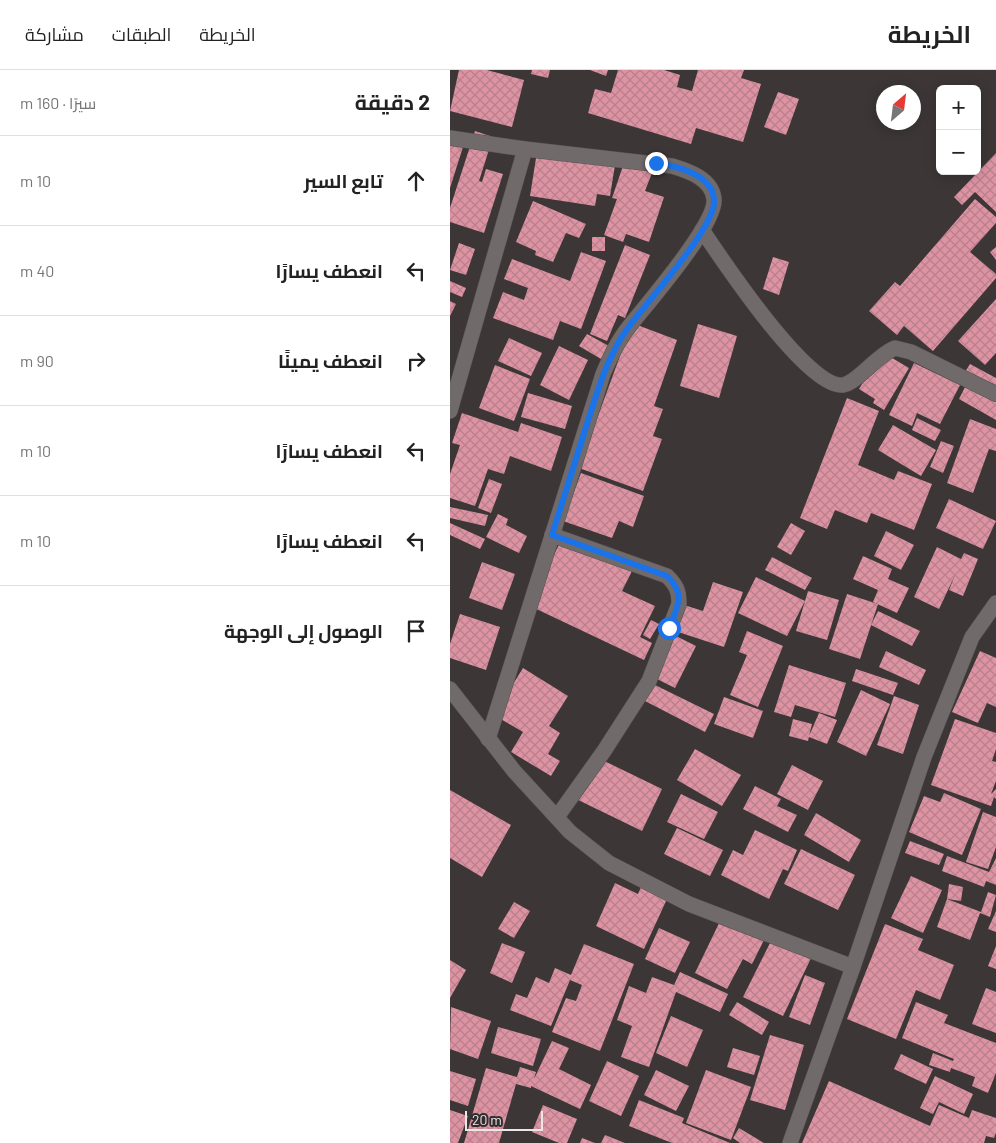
<!DOCTYPE html>
<html lang="ar">
<head>
<meta charset="utf-8">
<style>
  :root { --surface:#fff; --page:#f2f2f2; --text:#222; --muted:#767676; --line:#e0e0e0 }
  body { margin:0; font-family:Barlow,Cairo,sans-serif; background:var(--page); color:var(--text); direction:rtl }
  .controls { position:absolute; right:15px; top:15px; display:grid; overflow:hidden; border-radius:8px; box-shadow:0 2px 12px #0003 }
  .controls button { width:45px; height:45px; display:grid; place-items:center; padding:0; border:0; border-bottom:1px solid var(--line); background:var(--surface); color:var(--text); font:25px sans-serif }
  .compass { position:absolute; left:426px; top:15px; width:45px; height:45px; border-radius:50%; background:var(--surface); box-shadow:0 2px 12px #0003; rotate:28deg }
  .scale { position:absolute; left:15px; bottom:12px; width:78px; box-sizing:border-box; padding-left:5px; border:2px solid #ebe7e7; border-top:0; font-size:14px; line-height:18px; white-space:nowrap; color:#ebe7e7; -webkit-text-stroke:4px #322c2d; paint-order:stroke }
  .stop { position:absolute; width:15px; height:15px; margin:-11px; border:4px solid #1a73e8; border-radius:50%; background:#fff }
  .stop.end { background:#1a73e8; border-color:#fff; box-shadow:0 1px 5px #0008 }
  .list { margin:0; padding:0; list-style:none }
  h2 { display:flex; justify-content:space-between; align-items:center; height:65px; margin:0; padding:0 20px; font-size:21px }
  h2 small { font-size:16px; font-weight:400; color:var(--muted) }
  .list li { display:grid; grid-template-columns:32px 1fr auto; gap:15px; align-items:center; box-sizing:border-box; height:90px; padding:0 20px; border-top:1px solid var(--line) }
  .list b { display:block; font-size:19px; white-space:nowrap }
  .list em { font-size:16px; font-style:normal; color:var(--muted) }
  .icon { flex:none; width:28px; height:28px; fill:none; stroke:currentColor; stroke-width:2; stroke-linecap:round; stroke-linejoin:round }
  .map { position:relative; flex:none; width:546px; height:1073px; overflow:hidden; direction:ltr }
  header { display:flex; align-items:center; gap:30px; box-sizing:border-box; height:70px; padding:0 25px; background:var(--surface); border-bottom:1px solid var(--line) }
  header strong { font-size:24px }
  nav { display:flex; gap:28px; margin-inline-start:auto; font-size:18px }
  main { display:flex }
  aside { flex:1; background:var(--surface) }
  .map>svg:first-child { display:block }
  .building { fill:url(#building-cross-hatch) }
  .lines { fill:none; stroke-linecap:round; stroke-linejoin:round }
  .street-casing { stroke:#575252; stroke-width:16 }
  .street { stroke:#716a6b; stroke-width:15 }
  .route { stroke:#1a73e8; stroke-width:6 }
</style>
</head>
<body>
<header>
<strong>الخريطة</strong>
<nav><a>الخريطة</a><a>الطبقات</a><a>مشاركة</a></nav>
</header>
<main>
<div class="map">
<svg width="546" height="1073" viewBox="0 0 546 1073">
  <defs>
    <pattern id="building-cross-hatch" width="8" height="8" patternUnits="userSpaceOnUse" patternTransform="scale(1.25)"><rect width="8" height="8" fill="#de93a3"/><path d="M0 0l8 8M0 8l8-8" fill="none" stroke="#b8808c"/></pattern>
  </defs>
  <rect width="100%" height="100%" fill="#3c3637"/>
  <g class="building">
    <polygon points="9,0 37,0 74,10 62,57 0,41"/>
    <polygon points="82,0 100,0 98,8 81,4"/>
    <polygon points="140,0 158,0 156,6"/>
    <polygon points="168,0 214,0 230,5 227,17 242,21 248,0 294,0 291,8 311,14 293,72 246,58 241,74 138,43 145,19 161,23"/>
    <polygon points="328,22 349,29 336,65 314,57"/>
    <polygon points="25,61 43,67 29,111 32,112 36,99 53,104 34,163 0,152 0,138"/>
    <polygon points="0,73 13,77 0,118"/>
    <polygon points="87,82 165,95 160,126 147,124 145,136 80,126"/>
    <polygon points="546,83 546,142 525,122 512,135 504,127"/>
    <polygon points="174,93 202,103 195,121 214,127 199,172 176,164 173,172 154,165 167,129 162,128"/>
    <polygon points="525,129 546,147 546,153 520,182 546,204 546,208 483,281 454,256 447,265 419,241 445,212 450,216"/>
    <polygon points="83,131 136,154 129,168 116,163 103,192 85,185 86,181 66,172"/>
    <rect x="142" y="167" width="13" height="14"/>
    <polygon points="9,173 25,179 16,205 0,200"/>
    <polygon points="175,175 200,185 175,248 168,245 157,271 140,264"/>
    <polygon points="546,177 546,190 540,182"/>
    <polygon points="131,182 156,191 131,259 110,251 103,270 43,248 53,222 74,230 78,218 54,209 62,189 120,211"/>
    <polygon points="323,187 339,192 329,225 313,219"/>
    <polygon points="0,211 16,218 12,227 0,222"/>
    <polygon points="546,229 546,283 535,295 508,271"/>
    <polygon points="0,231 6,234 0,246"/>
    <polygon points="182,253 227,270 204,336 213,339 203,366 212,369 193,421 129,398"/>
    <polygon points="248,254 287,266 269,328 230,316"/>
    <polygon points="137,264 159,276 151,289 129,276"/>
    <polygon points="59,268 92,283 81,306 48,291"/>
    <polygon points="109,276 138,290 119,330 90,315"/>
    <polygon points="432,282 459,298 434,340 423,333 425,329 409,319"/>
    <polygon points="464,293 510,315 490,354 467,343 462,356 439,345"/>
    <polygon points="520,294 546,308 546,350 509,329 515,317 508,313"/>
    <polygon points="45,295 80,309 64,351 29,338"/>
    <polygon points="78,323 122,336 115,359 71,347"/>
    <polygon points="397,328 429,341 408,395 444,410 448,401 482,414 464,460 421,443 417,453 385,440 377,459 350,448"/>
    <polygon points="12,343 68,362 71,353 112,367 101,401 60,386 54,404 38,399 25,436 0,428 0,404 10,375 2,373"/>
    <polygon points="467,348 491,360 485,371 462,360"/>
    <polygon points="520,349 546,359 546,381 539,379 523,423 497,413"/>
    <polygon points="443,355 486,380 471,406 428,380"/>
    <polygon points="491,371 504,376 493,403 480,397"/>
    <polygon points="131,403 194,426 183,457 169,451 162,468 113,451"/>
    <polygon points="39,409 52,414 41,443 28,438"/>
    <polygon points="499,429 546,451 533,479 486,458"/>
    <polygon points="0,437 38,445 35,456 0,448"/>
    <polygon points="48,444 58,449 56,455 77,466 69,483 36,467"/>
    <polygon points="0,453 35,469 30,479 0,465"/>
    <polygon points="341,453 355,461 341,485 327,477"/>
    <polygon points="436,461 464,475 451,500 424,486"/>
    <polygon points="112,468 186,493 172,521 205,536 190,567 202,573 194,590 80,536"/>
    <polygon points="487,477 511,489 514,483 528,489 513,526 499,520 505,505 489,539 464,527"/>
    <polygon points="413,486 442,499 438,509 459,518 447,543 423,532 428,520 403,509"/>
    <polygon points="322,487 362,508 355,520 315,500"/>
    <polygon points="32,492 65,504 52,540 19,528"/>
    <polygon points="306,507 355,531 337,566 288,543"/>
    <polygon points="263,512 293,522 274,577 225,561 234,535 253,541"/>
    <polygon points="358,521 389,530 377,570 346,561"/>
    <polygon points="397,524 428,534 410,589 379,579"/>
    <polygon points="428,541 470,561 462,576 421,555"/>
    <polygon points="10,544 50,557 36,600 0,588 0,574"/>
    <polygon points="201,550 209,554 200,569 193,565"/>
    <polygon points="297,561 333,576 308,637 280,625 297,585 289,582"/>
    <polygon points="224,565 246,576 225,618 203,607"/>
    <polygon points="436,581 476,600 469,615 429,597"/>
    <polygon points="530,581 546,588 546,637 537,633 528,653 502,642"/>
    <polygon points="339,595 396,613 385,647 345,635 341,647 324,642"/>
    <polygon points="73,598 118,626 99,656 110,663 98,684 110,691 101,706 61,682 73,662 44,645"/>
    <polygon points="406,599 448,613 443,625 402,611"/>
    <polygon points="203,614 264,644 255,662 195,631"/>
    <polygon points="411,620 440,634 416,686 387,672"/>
    <polygon points="444,626 469,635 453,684 427,675"/>
    <polygon points="274,627 313,641 303,668 264,654"/>
    <polygon points="369,643 387,650 377,674 359,667 358,671 339,666 343,649 362,654 359,666"/>
    <polygon points="505,649 546,663 546,679 542,691 546,692 546,711 541,724 546,719 546,729 544,727 541,736 481,715"/>
    <polygon points="245,679 291,705 272,736 227,710"/>
    <polygon points="142,685 212,719 192,761 122,727"/>
    <polygon points="342,695 373,711 358,740 327,724"/>
    <polygon points="305,716 331,729 327,736 347,745 338,762 293,739"/>
    <polygon points="0,720 61,755 32,807 0,788"/>
    <polygon points="494,723 531,739 512,785 459,762 474,726 490,732"/>
    <polygon points="231,724 268,742 254,769 217,752"/>
    <polygon points="533,742 546,747 546,777 538,799 516,792"/>
    <polygon points="366,743 411,770 399,792 354,765"/>
    <polygon points="227,758 273,780 260,806 214,784"/>
    <polygon points="305,760 347,780 338,801 333,799 319,829 271,805 283,780 293,785"/>
    <polygon points="460,771 494,784 489,795 455,783"/>
    <polygon points="351,779 405,805 388,840 334,814"/>
    <polygon points="497,786 539,802 546,788 546,815 536,811 534,817 492,801"/>
    <polygon points="461,806 492,820 473,863 441,848"/>
    <polygon points="165,813 188,824 191,817 217,829 194,879 146,856"/>
    <polygon points="499,814 513,817 511,831 497,829"/>
    <polygon points="538,822 546,825 540,847 530,843 520,870 487,857 497,829 531,842"/>
    <polygon points="64,832 80,841 64,868 48,859"/>
    <polygon points="546,841 546,862 538,859"/>
    <polygon points="273,845 316,866 302,894 293,889 277,919 245,903"/>
    <polygon points="435,854 473,869 468,880 504,895 490,930 466,920 446,969 397,949"/>
    <polygon points="209,858 240,872 225,903 195,889"/>
    <polygon points="325,863 364,882 333,946 293,927"/>
    <polygon points="52,873 75,882 62,913 40,903"/>
    <polygon points="134,874 184,894 150,981 102,962 116,928 126,931 132,915 120,910 101,956 60,940 66,924 77,928 86,907 99,913 105,898 121,905"/>
    <polygon points="546,876 546,899 538,896"/>
    <polygon points="0,890 16,900 0,928"/>
    <polygon points="230,902 278,924 270,942 226,922 199,997 171,987 182,956 167,950 179,916 196,923 202,907 224,915"/>
    <polygon points="355,905 375,913 360,955 339,947"/>
    <polygon points="536,918 546,922 546,963 522,954"/>
    <polygon points="287,932 319,952 312,965 279,945"/>
    <polygon points="466,932 498,945 494,953 546,973 546,1003 538,1023 522,1016 525,1007 501,998 500,1002 479,995 483,983 503,991 504,989 452,968"/>
    <polygon points="1,937 41,951 28,989 0,979"/>
    <polygon points="221,946 253,960 237,997 206,983"/>
    <polygon points="48,957 91,969 83,996 41,983"/>
    <polygon points="320,965 354,975 335,1040 300,1030"/>
    <polygon points="102,971 119,978 109,999 141,1015 130,1039 81,1016 81,1018 66,1014 49,1073 14,1073 36,998 67,1007 70,997 86,1002 84,1009"/>
    <polygon points="283,978 310,986 304,1005 277,997"/>
    <polygon points="451,984 483,999 476,1014 444,999"/>
    <polygon points="157,991 189,1006 171,1046 139,1031"/>
    <polygon points="206,1000 239,1016 226,1041 194,1025"/>
    <polygon points="256,1000 301,1017 281,1070 236,1053"/>
    <polygon points="0,1001 26,1009 18,1036 0,1030"/>
    <polygon points="485,1006 523,1024 514,1044 489,1032 483,1044 470,1038"/>
    <polygon points="379,1011 480,1056 489,1035 519,1048 522,1040 546,1048 546,1063 544,1068 536,1066 534,1073 352,1073"/>
    <polygon points="189,1030 234,1048 232,1053 280,1073 222,1073 179,1056"/>
    <polygon points="93,1035 127,1049 117,1073 109,1073 82,1062"/>
    <polygon points="0,1040 18,1046 8,1073 0,1073"/>
    <polygon points="289,1058 314,1073 290,1073 283,1068"/>
    <polygon points="155,1065 175,1073 151,1073"/>
    <polygon points="132,1068 145,1073 130,1073"/>
  </g>
  <g class="lines">
    <g class="street-casing">
      <g id="street">
        <path d="M0,68l75,11 147,17c17,5 40,13 42,33 3,25 -68,106 -86,129 -11,14 -18,30 -25,46l-115,365"/>
        <path d="M252,160c19,28 106,160 141,155 14,-2 34,-30 52,-37l16,4 85,42"/>
        <polyline points="0,341 75,79"/>
        <path d="M102,465l115,41c9,9 12,14 12,28l-30,77 -45,70 -47,66"/>
        <polyline points="0,619 64,701 120,762 159,793 239,834 403,897"/>
        <polyline points="340,1073 403,897 474,687 522,567 546,533"/>
      </g>
    </g>
    <use href="#street" class="street"/>
  </g>
  <g class="lines">
    <path class="route" d="M206,93c21,3 59,12 58,39 0,27 -68,101 -87,127 -21,30 -30,64 -41,98 -11,36 -23,72 -34,108l115,41c19,18 11,30 2,52"/>
  </g>
</svg>
<div class="controls">
<button>+</button>
<button>−</button>
</div>
<svg class="compass" viewBox="-18 -18 36 36"><path d="M0-13l5 13h-10z" fill="#e53935"/><path d="M0 13l5-13h-10z" fill="#767676"/></svg>
<div class="scale">20 m</div>
<div class="stop" style="left:219px;top:558px"></div>
<div class="stop end" style="left:206px;top:93px"></div>
</div>
<aside>
<h2>2 دقيقة<small>سيرًا · 160 m</small></h2>
<ul class="list">
<li><svg class="icon" aria-label="ahead" viewBox="0 0 24 24"><path d="M12 20V5M6 11l6-6 6 6"/></svg><div><b>تابع السير</b></div><em>10 m</em></li>
<li><svg class="icon" aria-label="left" viewBox="0 0 24 24"><path d="M17 20v-9H6M10 6l-5 5 5 5"/></svg><div><b>انعطف يسارًا</b></div><em>40 m</em></li>
<li><svg class="icon" aria-label="right" viewBox="0 0 24 24"><path d="M7 20v-9h11M14 6l5 5-5 5"/></svg><div><b>انعطف يمينًا</b></div><em>90 m</em></li>
<li><svg class="icon" aria-label="left" viewBox="0 0 24 24"><path d="M17 20v-9H6M10 6l-5 5 5 5"/></svg><div><b>انعطف يسارًا</b></div><em>10 m</em></li>
<li><svg class="icon" aria-label="left" viewBox="0 0 24 24"><path d="M17 20v-9H6M10 6l-5 5 5 5"/></svg><div><b>انعطف يسارًا</b></div><em>10 m</em></li>
<li><svg class="icon" aria-label="arrive" viewBox="0 0 24 24"><path d="M6 21V4h12l-3 4 3 4H6"/></svg><div><b>الوصول إلى الوجهة</b></div></li>
</ul>
</aside>
</main>
</body>
</html>
